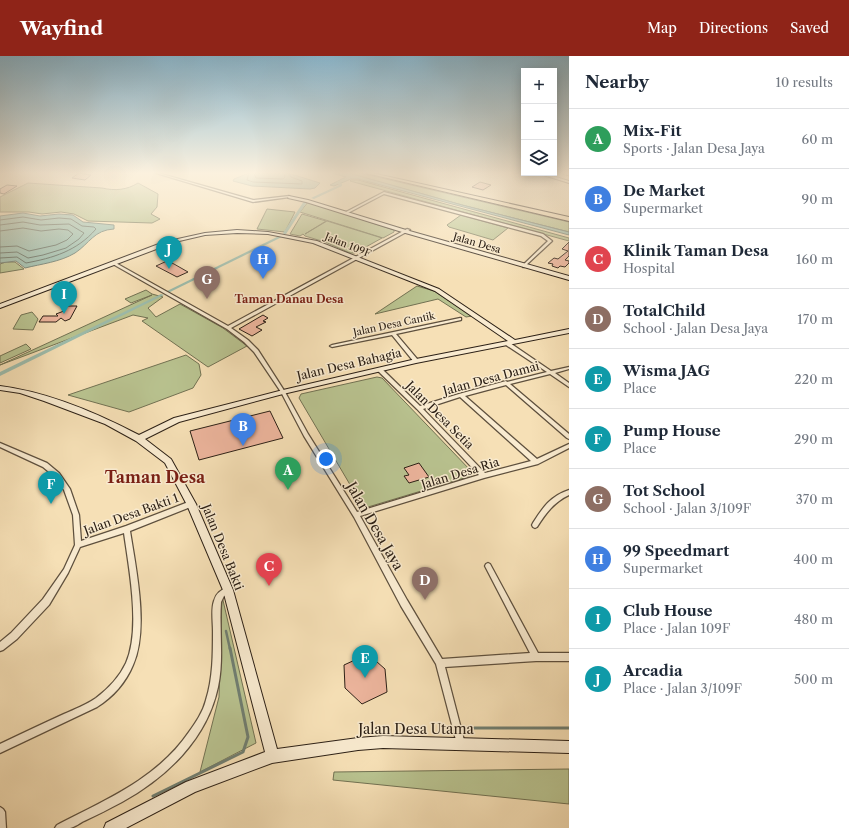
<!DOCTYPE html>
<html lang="en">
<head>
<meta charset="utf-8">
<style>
  :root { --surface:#fff; --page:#f2f2f3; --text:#1f2937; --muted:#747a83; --line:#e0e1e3; --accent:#8f2418 }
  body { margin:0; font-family:"Libre Caslon Text",serif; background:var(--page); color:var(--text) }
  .controls { position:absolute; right:12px; top:12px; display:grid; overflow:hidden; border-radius:0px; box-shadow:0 2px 10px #0003 }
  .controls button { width:36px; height:36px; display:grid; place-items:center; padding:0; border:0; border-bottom:1px solid var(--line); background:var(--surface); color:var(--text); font:20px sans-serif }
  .you { position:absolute; left:326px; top:403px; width:14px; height:14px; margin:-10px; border:3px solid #fff; border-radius:50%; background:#1a73e8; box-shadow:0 0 0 6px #1a73e833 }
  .badge { display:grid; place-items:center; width:26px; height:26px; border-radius:50%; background:var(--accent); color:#fff; font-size:13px; font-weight:700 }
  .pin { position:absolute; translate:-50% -33px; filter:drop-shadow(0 1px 2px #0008) }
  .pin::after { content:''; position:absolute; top:21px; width:14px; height:12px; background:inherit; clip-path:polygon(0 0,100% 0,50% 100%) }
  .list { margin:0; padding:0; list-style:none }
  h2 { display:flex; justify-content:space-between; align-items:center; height:52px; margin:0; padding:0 16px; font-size:17px }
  h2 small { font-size:13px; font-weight:400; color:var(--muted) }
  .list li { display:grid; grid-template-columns:26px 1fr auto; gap:12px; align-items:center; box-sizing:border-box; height:60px; padding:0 16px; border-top:1px solid var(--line) }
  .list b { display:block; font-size:15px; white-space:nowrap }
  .list p { margin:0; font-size:13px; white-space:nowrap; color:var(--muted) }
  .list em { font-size:13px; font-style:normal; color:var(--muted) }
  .icon { flex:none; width:22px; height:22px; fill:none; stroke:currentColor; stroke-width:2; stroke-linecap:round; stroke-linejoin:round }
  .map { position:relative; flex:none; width:569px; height:772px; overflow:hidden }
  header { display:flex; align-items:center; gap:24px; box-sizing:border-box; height:56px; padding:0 20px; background:var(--accent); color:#fff }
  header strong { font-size:19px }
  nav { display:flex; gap:22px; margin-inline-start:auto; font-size:14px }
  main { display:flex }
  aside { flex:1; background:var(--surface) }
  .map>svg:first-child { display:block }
  .green { fill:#b9c390; stroke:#727253 }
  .water { fill:#9dbdad; stroke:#707e71 }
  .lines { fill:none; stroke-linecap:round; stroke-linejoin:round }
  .shore { stroke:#646e62; stroke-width:1 }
  .stream-far1 { stroke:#707e71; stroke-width:2.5 }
  .stream { stroke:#707e71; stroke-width:3 }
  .canal { fill:#9dbdad; fill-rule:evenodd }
  .building { fill:#edb59d; stroke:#2c2016 }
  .street-casing { stroke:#5e503e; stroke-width:2.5 }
  .secondary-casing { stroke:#2c2016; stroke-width:2 }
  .highway-casing { stroke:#2c2016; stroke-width:2 }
  .street { fill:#f9ebd0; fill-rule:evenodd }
  .secondary { fill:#f9ebd0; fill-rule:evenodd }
  .highway { fill:#f6e0b6; fill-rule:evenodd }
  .labels { text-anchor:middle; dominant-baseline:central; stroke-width:3; stroke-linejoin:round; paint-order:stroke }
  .far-street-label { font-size:10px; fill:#2c2016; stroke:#f9ebd0 }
  .far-neighbourhood-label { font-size:11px; font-weight:bold; fill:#7a1f14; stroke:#f9ebd0 }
  .street-label { font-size:12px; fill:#2c2016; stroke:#f9ebd0 }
  .near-street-label { font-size:14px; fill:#2c2016; stroke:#f9ebd0 }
  .district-label { font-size:16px; font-weight:bold; fill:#7a1f14; stroke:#f9ebd0 }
</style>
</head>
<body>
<header>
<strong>Wayfind</strong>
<nav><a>Map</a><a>Directions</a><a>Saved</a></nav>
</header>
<main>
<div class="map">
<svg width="569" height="772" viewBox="0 0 569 772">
  <rect width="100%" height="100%" fill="#f6e0b6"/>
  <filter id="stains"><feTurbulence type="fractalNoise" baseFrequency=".005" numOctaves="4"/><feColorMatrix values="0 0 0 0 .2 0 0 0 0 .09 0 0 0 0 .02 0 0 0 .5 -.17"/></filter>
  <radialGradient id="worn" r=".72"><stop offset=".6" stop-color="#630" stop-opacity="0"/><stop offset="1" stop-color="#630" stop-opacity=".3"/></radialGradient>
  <g class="green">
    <polygon points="347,117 360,117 569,166 569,176 462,149"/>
    <polygon points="351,124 358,124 569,182 569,185 350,125"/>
    <path d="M28,127l74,5c13,3 25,2 36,-5l20,11 -1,13 -6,7 9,5 -8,4 -64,-2 -14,-7 -13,-2 -19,2 -13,-2h-29v-15z"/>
    <polygon points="308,146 394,174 394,176 383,182 300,156"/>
    <polygon points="267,153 295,156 285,176 257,173"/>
    <polygon points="302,158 326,165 305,178 327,165 382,182 355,197 350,197 325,186 305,180 303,178 300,180 290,178"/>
    <polygon points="461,159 508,172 493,184 449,171 447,169"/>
    <polygon points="6,206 15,206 24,213 0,217 0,208"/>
    <polygon points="417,230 434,235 472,260 466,261 438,243 375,258"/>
    <polygon points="146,234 152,238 163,241 148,252 156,261 180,248 223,272 247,290 208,311 142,265 148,262 133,259 0,309 152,239 131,247 125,243"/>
    <polygon points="32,256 38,263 33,274 13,273 21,259"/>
    <polygon points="26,288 31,293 0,307 0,300"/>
    <polygon points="186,299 199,308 201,319 193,332 129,356 68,339"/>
    <polygon points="377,321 382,322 472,416 471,420 368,451 362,449 299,342 301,338"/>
    <polygon points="222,540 256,687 200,716 219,641"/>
    <polygon points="569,713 569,748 333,724 334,716"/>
  </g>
  <g class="water">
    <polygon points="249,117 288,117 320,127 315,132 310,133 252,130 233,125 234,123"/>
    <polygon points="332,117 349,117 462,149 569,176 569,179 358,123 351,123 334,130 330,129 346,121"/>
    <path d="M23,157l17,3 19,-2 14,1 10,7 31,3v4c-20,1 -24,14 -39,24 -15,9 -34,11 -50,15l-9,-7 -16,2v-47z"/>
  </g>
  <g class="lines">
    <g class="shore">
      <polyline points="249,117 247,124 253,126 302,128 302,125 291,121 289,117"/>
      <polyline points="254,117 256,122 283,123 285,121 284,117"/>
      <path d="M0,164l23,-3 18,3 18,-2 12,1 11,7 12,1 2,2c-19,22 -43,29 -70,34l-9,-6 -17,1"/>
      <polyline points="0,169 23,166 40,169 69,168 84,177 79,183 66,192 43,199 28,202 17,196 0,197"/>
      <polyline points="0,175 23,172 41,175 59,173 68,174 73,178 67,184 56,189 29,195 17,190 0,191"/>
    </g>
    <polyline class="stream-far1" points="226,575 230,593"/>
    <g class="stream">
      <polyline points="474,672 569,672"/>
      <polyline points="153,740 243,696 248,681 230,592"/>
    </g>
    <g class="canal">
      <polygon points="343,123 345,124 340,127 342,128 342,130 314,143 311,142 339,129 337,126"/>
      <polygon points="304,145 307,146 286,178 284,178 283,177"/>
      <polygon points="279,180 282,181 168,237 165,236"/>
      <polygon points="161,238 164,239 0,320 0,316"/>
    </g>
  </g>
  <g class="building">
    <polygon points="79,117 91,119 85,124 72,122"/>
    <polygon points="480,126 491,129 483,134 472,131"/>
    <polygon points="7,129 17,130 4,138 0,137 0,133"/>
    <polygon points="569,186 569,200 565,204 569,205 569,207 565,211 560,210 558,212 552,210 553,208 548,207 554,202 558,203 568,195 562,193"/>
    <polygon points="167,205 174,208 188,216 177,221 156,210"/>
    <polygon points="67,250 77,250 70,263 65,265 61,262 56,266 39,266 43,260 58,260 56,258 64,255"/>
    <polygon points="263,259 268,262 263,265 266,266 256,271 262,274 252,280 239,273"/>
    <polygon points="270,355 283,382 199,404 190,375"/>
    <polygon points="419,407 429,421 409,427 404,420 409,419 404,412"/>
    <polygon points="368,598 385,613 387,636 362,648 345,632 344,609"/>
  </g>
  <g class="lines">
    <g class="street-casing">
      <g id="street">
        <polygon points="156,117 158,117 253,144 289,140 290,141 253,146"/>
        <polygon points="564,117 569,117 569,119 564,118"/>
        <polygon points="384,136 543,178 552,185 524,211 523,211 523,209 548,185 541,180 384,138 346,158 344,157"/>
        <path d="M407,173l3,1 -179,98 17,12 10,10 27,42 23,42 49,78 122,-37 -62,-66 -39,-38v-2h4l38,37 39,-12 47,-13 1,1 40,-10 -41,-27v-2h4l41,28 18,-4v2l-14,4 14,10v4l-19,-13 -40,10 59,50v5l-2,-1 -61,-53 -41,11 72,63 32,-15v4l-31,16 -54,14 -124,38 47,84 35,59 88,-6 -44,-85 -1,-2 1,-2 2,-1 2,1 48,89h31v8h-33l-91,6 20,77 -1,3 -3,1 -3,-1 -1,-3 -21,-80 -35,-58 -47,-89 -50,-81 -23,-44 -27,-40 -10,-10 -17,-13 -116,-66 3,-1 114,64zM460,341l71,64 -46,12 -62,-64z"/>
        <polygon points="460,262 461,262 461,264 396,278 418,304 418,305 416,306 414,306 392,279 332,291 330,290 332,289"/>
        <path d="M0,387l47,20 12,10 11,16 9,26 2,26 45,-15 65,-25 2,1 1,2 -1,2 -63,25c6,38 19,98 3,134 -7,17 -20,32 -36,42l-97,46v-9c21,-10 42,-20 64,-30 11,-5 22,-9 32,-16 12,-9 24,-22 30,-35 15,-34 3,-94 -2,-130l-44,14 -12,26 -19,32 -32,34 -14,11 -3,1v-9l11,-9 32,-34 21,-30 11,-24 -2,-30 -9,-25 -9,-13 -12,-10 -43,-20z"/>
        <path d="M569,434v5c-15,7 -23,18 -32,32l-2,1 -2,-1 -1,-2 1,-2c10,-16 18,-27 36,-33z"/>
        <path d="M228,531l3,1 1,2 -1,2 -7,4 -3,6c-2,28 3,58 -3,85 -11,52 -51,90 -96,115 -13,7 -25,13 -38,19 -4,2 -9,6 -14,7 -4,0 -10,0 -15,0l2,-3c48,-25 100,-46 132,-93 7,-10 14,-20 17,-32 7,-22 7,-46 7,-69 0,-9 -2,-22 1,-30 2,-8 7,-11 14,-14z"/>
        <polygon points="0,751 3,753 5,756 6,772 0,772"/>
      </g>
    </g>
    <g class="secondary-casing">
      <g id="secondary">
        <polygon points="537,117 543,117 569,125 569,127"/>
        <polygon points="289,140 308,144 406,174 569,220 569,224 402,176 306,146 288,142"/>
        <path d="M237,174l31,2 49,9 122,48 76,51 54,-11v4l-153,30 -133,31 -104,28 -34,17 26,20 25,45 37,86 44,159 81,-11 25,-2 186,5v12l-186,-5 -25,2 -86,13 -77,29 -69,36h-22l2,-5 80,-41 79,-30 -42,-162 -36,-85 -22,-42 -29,-22 -31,-17 -61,-23 -24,-8 -20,-3v-4c48,6 97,27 139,49l35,-17 109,-28 133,-31 92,-18 -73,-50 -122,-48 -45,-9 -31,-1 -32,2 -30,7 -175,66v-4l164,-62 41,-9z"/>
      </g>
    </g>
    <g class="highway-casing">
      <polygon id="highway" points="366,117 372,117 569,161 569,165"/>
    </g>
    <use href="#street" class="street"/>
    <use href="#secondary" class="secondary"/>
    <use href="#highway" class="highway"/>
  </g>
  <linearGradient id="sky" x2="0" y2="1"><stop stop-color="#8ab8d0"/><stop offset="0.52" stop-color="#fbf1de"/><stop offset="1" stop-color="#fbf1de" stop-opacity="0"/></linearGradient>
  <rect width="569" height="225" fill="url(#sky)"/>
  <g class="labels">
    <g class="far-street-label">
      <text transform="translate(477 187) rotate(16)">Jalan Desa</text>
      <text transform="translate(348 189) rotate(22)">Jalan 109F</text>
      <text transform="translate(394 268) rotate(-12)">Jalan Desa Cantik</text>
    </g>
    <g class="far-neighbourhood-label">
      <text x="289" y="243">Taman Danau Desa</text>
    </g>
    <g class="street-label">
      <text transform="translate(349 308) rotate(-13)">Jalan Desa Bahagia</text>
      <text transform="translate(491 322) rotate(-15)">Jalan Desa Damai</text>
      <text transform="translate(440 359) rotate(45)">Jalan Desa Setia</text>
      <text transform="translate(460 417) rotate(-17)">Jalan Desa Ria</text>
      <text transform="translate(131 458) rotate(-20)">Jalan Desa Bakti 1</text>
      <text transform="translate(223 491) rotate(68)">Jalan Desa Bakti</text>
    </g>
    <g class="near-street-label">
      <text transform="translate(375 470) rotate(60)">Jalan Desa Jaya</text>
      <text x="416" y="673">Jalan Desa Utama</text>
    </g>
    <g class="district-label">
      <text x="155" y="421">Taman Desa</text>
    </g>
  </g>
  <rect width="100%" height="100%" filter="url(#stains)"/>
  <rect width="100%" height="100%" fill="url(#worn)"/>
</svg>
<div class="controls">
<button>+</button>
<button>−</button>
<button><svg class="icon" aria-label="layers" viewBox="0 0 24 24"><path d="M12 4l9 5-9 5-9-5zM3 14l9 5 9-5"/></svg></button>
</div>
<div class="you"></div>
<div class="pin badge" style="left:288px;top:434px;background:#2e9e5b">A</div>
<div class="pin badge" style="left:243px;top:390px;background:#3f7fe0">B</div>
<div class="pin badge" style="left:269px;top:530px;background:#e0444e">C</div>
<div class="pin badge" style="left:425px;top:544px;background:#8d6e63">D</div>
<div class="pin badge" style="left:365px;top:622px;background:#0f9aa8">E</div>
<div class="pin badge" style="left:51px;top:448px;background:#0f9aa8">F</div>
<div class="pin badge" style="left:207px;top:243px;background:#8d6e63">G</div>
<div class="pin badge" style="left:263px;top:223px;background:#3f7fe0">H</div>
<div class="pin badge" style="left:64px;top:258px;background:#0f9aa8">I</div>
<div class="pin badge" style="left:169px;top:213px;background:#0f9aa8">J</div>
</div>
<aside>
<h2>Nearby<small>10 results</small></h2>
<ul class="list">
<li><span class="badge" style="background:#2e9e5b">A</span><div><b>Mix-Fit</b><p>Sports · Jalan Desa Jaya</p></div><em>60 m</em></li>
<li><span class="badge" style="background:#3f7fe0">B</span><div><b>De Market</b><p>Supermarket</p></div><em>90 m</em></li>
<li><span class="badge" style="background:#e0444e">C</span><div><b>Klinik Taman Desa</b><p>Hospital</p></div><em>160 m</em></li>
<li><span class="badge" style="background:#8d6e63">D</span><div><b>TotalChild</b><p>School · Jalan Desa Jaya</p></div><em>170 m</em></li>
<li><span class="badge" style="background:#0f9aa8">E</span><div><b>Wisma JAG</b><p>Place</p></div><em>220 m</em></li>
<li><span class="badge" style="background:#0f9aa8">F</span><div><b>Pump House</b><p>Place</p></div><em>290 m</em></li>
<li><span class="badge" style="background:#8d6e63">G</span><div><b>Tot School</b><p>School · Jalan 3/109F</p></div><em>370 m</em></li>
<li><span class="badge" style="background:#3f7fe0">H</span><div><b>99 Speedmart</b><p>Supermarket</p></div><em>400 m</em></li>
<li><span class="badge" style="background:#0f9aa8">I</span><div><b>Club House</b><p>Place · Jalan 109F</p></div><em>480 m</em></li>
<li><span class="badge" style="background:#0f9aa8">J</span><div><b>Arcadia</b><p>Place · Jalan 3/109F</p></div><em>500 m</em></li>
</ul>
</aside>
</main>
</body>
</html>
